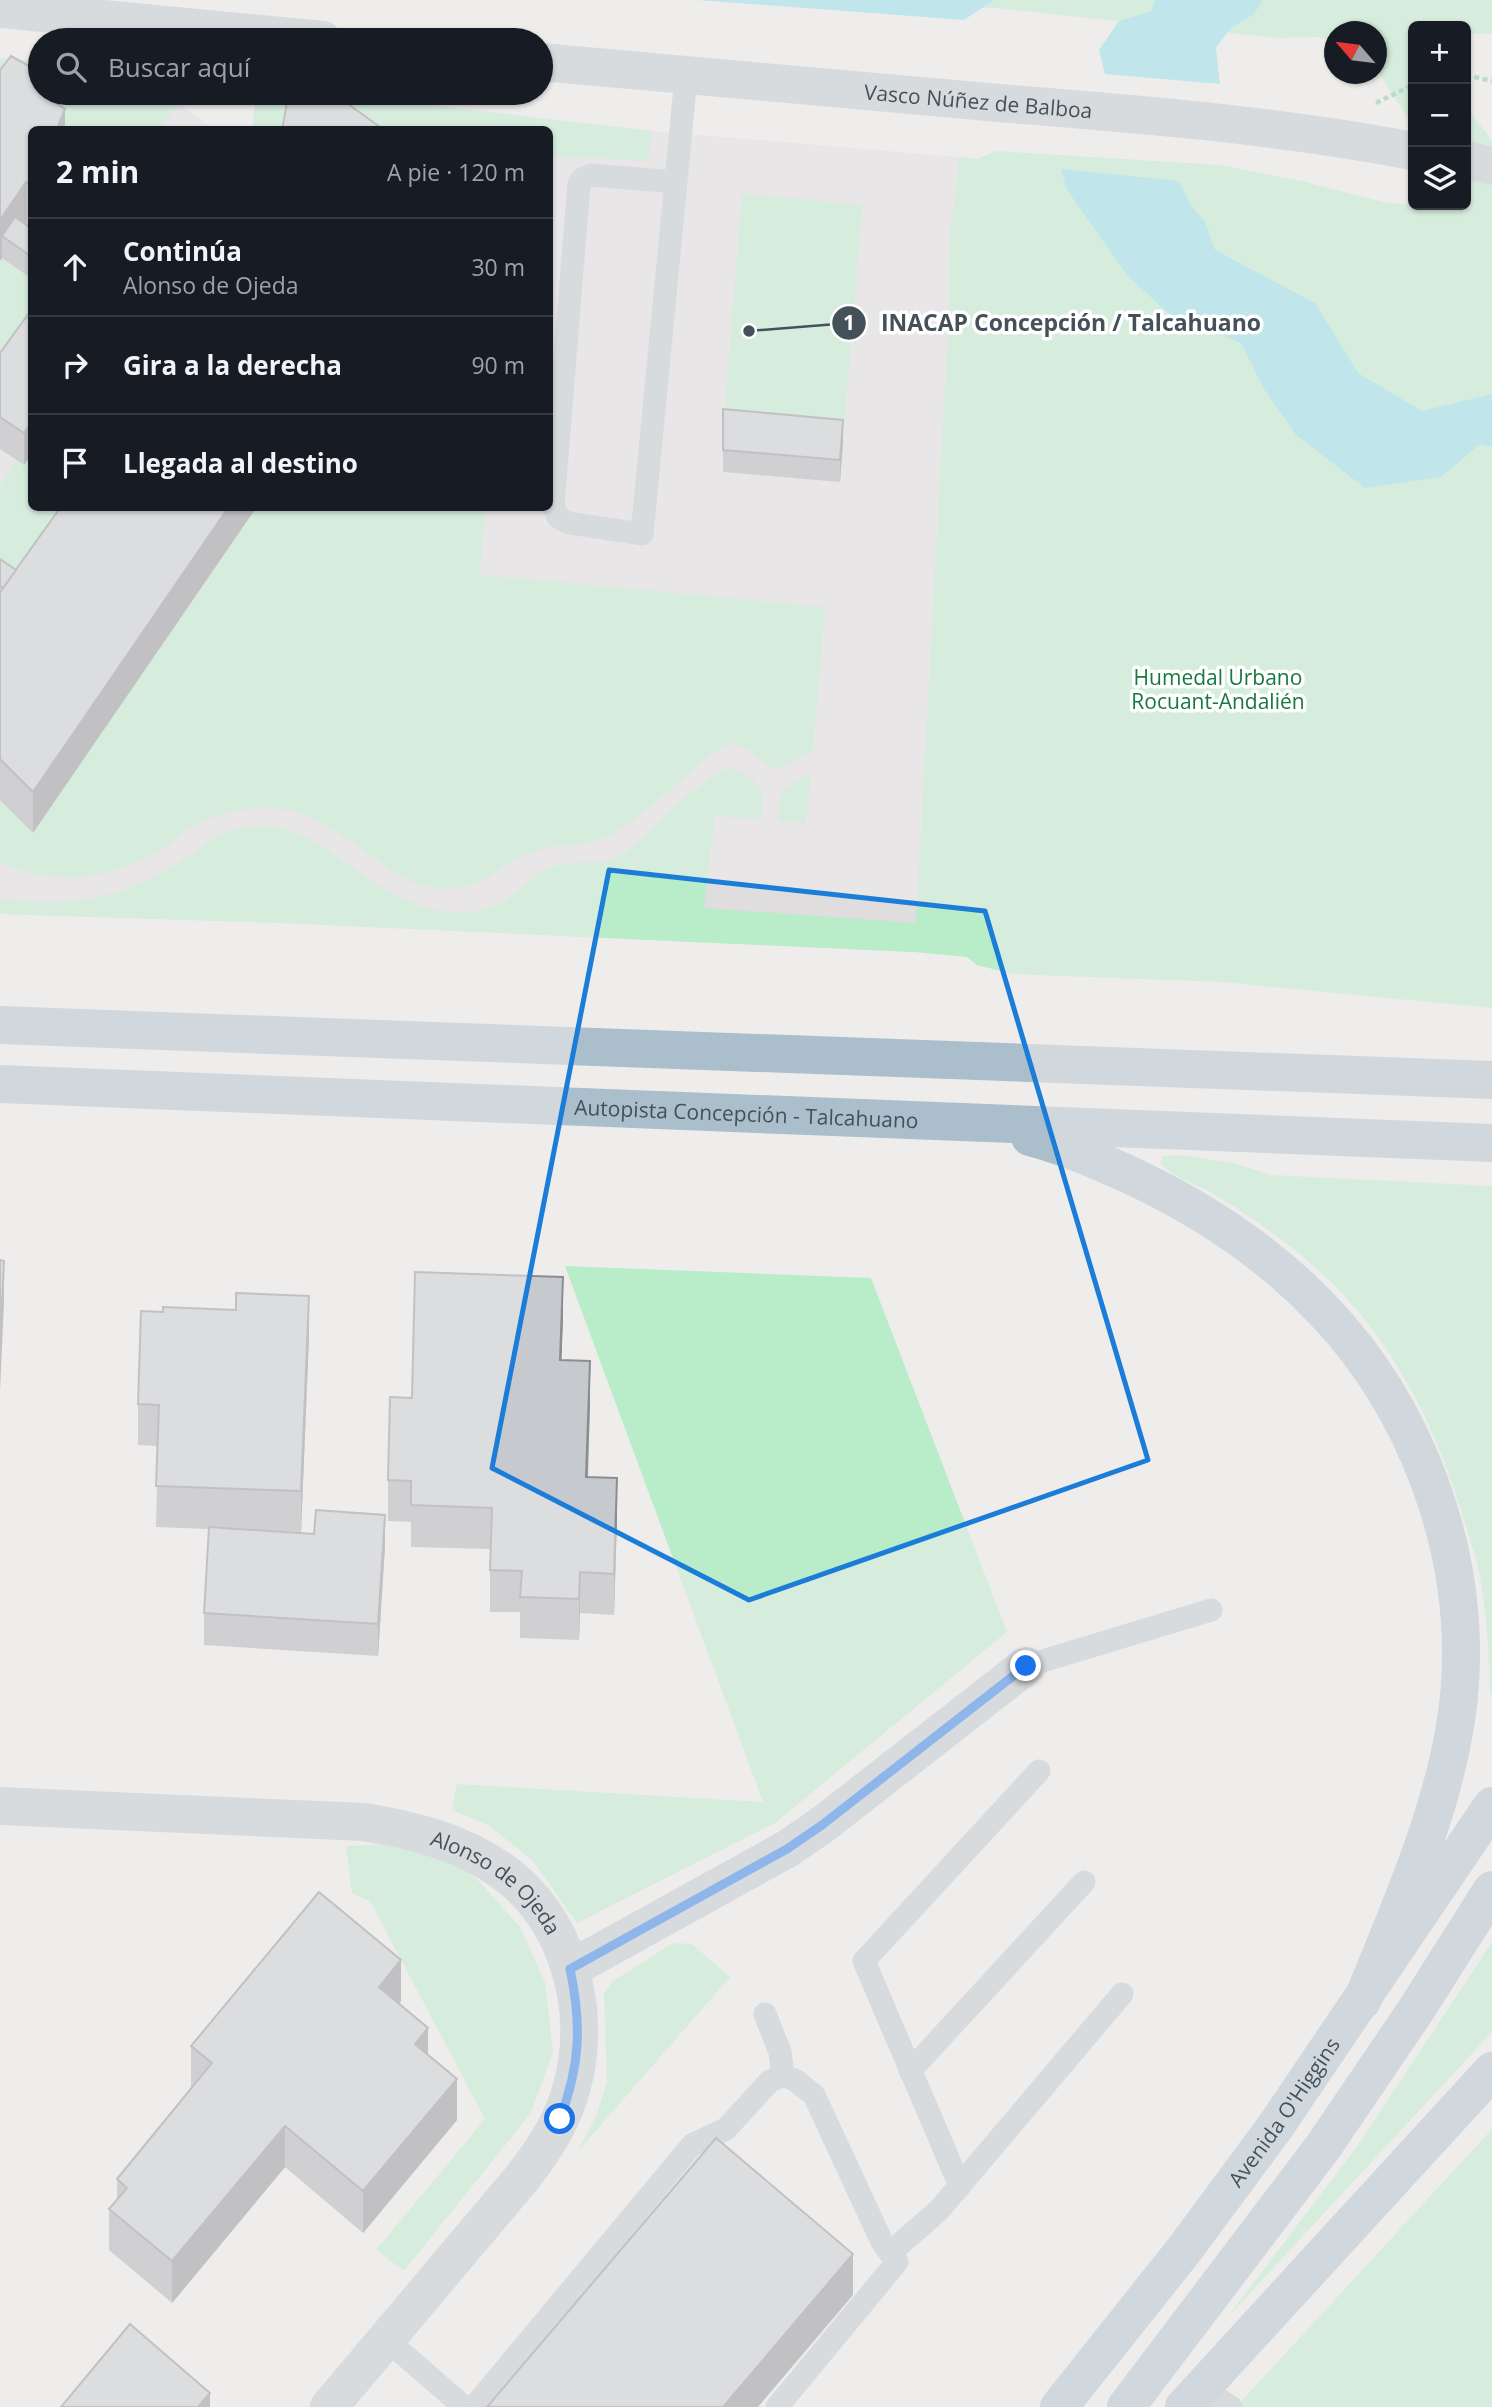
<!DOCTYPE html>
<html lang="es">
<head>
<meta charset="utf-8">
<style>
  :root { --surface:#171b24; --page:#20242c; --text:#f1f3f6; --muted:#9ea1a6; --line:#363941 }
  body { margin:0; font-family:"Open Sans",sans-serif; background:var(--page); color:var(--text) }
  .controls { position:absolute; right:21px; top:21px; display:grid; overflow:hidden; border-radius:10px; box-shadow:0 2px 5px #0004 }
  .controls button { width:63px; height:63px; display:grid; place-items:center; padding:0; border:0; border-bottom:2px solid var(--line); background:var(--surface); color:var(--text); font:35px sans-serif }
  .compass { position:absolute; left:1324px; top:21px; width:63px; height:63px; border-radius:50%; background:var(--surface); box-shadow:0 2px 5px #0004; rotate:298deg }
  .stop { position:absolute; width:21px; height:21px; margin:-16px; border:5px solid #1a73e8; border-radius:50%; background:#fff }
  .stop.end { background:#1a73e8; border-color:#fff; box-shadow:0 2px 7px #0008 }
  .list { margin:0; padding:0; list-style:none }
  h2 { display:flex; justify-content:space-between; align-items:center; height:91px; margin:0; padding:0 28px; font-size:30px }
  h2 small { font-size:23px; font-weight:400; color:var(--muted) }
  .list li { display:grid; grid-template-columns:46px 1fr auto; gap:21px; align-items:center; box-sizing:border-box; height:98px; padding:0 28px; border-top:2px solid var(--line) }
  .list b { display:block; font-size:26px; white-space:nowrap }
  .list p { margin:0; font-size:23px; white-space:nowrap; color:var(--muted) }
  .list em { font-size:23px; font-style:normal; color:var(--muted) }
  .icon { flex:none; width:38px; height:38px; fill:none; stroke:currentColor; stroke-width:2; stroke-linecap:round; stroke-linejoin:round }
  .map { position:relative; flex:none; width:1492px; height:2407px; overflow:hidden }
  .search { position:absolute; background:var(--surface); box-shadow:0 2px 5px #0004; left:28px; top:28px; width:525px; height:77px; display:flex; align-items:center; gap:18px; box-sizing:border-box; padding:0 24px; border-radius:38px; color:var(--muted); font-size:26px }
  .panel { position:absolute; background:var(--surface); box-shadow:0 2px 5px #0004; left:28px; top:126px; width:525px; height:385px; border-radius:10px }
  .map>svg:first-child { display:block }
  .education { fill:#e0ddde }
  .green { fill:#b9edc9 }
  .water { fill:#87dde9 }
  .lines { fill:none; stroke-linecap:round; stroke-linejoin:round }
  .path { stroke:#72ca98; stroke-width:4.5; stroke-dasharray:5 3.5; stroke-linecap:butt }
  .service { stroke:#bac5cb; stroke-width:23 }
  .minor { stroke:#bac5cb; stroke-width:38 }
  .tertiary { stroke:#bac5cb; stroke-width:38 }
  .primary { stroke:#abbecb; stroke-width:38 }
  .wall { fill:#aaaeb2 }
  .shaded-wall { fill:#8b8d91 }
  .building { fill:#c6cacf; stroke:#8b8d91; stroke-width:2 }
  .route { stroke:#1a73e8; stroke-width:9 }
  .marked { fill:none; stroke:#1c7dd9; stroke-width:5; stroke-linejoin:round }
  .labels { text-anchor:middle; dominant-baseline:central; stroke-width:7; stroke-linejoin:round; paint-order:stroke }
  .street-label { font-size:21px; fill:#455159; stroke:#fff }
  .park-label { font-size:21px; fill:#187840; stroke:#fff }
  .leader { fill:none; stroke:#455159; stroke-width:2.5 }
  .callout-dot { fill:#455159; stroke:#fff; stroke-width:2.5 }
  .mark-label { font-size:21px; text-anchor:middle; font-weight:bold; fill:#fff }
  .callout-label { font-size:23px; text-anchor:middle; font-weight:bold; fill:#455159; stroke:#fff; stroke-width:7; stroke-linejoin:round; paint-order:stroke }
</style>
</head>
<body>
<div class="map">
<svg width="1492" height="2407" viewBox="0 0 1492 2407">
  <rect width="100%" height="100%" fill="#efecec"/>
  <polygon class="education" points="0,58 40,62 40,93 166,93 212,129 32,130 32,508 550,508 550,130 252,129 255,101 260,93 327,93 652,131 958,157 915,952 280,923 0,914"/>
  <g class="green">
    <polygon points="886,0 1492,0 1492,33 1466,34 1466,26 1413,26 1413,127 1377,70 1376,32 1334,32 1334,41 1318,37 1278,38 1005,9"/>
    <polygon points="0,58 40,62 40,93 166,93 179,103 159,129 68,129 52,120 0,112"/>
    <polygon points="260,93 327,93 652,131 648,161 550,156 550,130 252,130 255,101"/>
    <path d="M1466,106l26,35v867l-271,-26 -209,-8 -35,-9 -10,-8 -53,-5 -634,-29 -280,-9v-16c64,11 121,2 177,-34 22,-15 41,-33 69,-37 50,-8 85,26 123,52 36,26 85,45 129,26 19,-9 32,-29 51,-37 20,-9 43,-2 62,-9 26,-10 42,-32 61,-50 17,-15 36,-30 55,-41 12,0 34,14 36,27 0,8 -2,17 -3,24l-45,-3 -11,92 212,15 33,-611 1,-82 6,-35 2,-38 19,2 20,-8 223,14 82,16 81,21 81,9 2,-3z"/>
    <polygon points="742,194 862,205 843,442 723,431"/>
    <polygon points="2,258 31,279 32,341 0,385 0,261"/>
    <polygon points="31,454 32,508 88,508 24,597 0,580 0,486 17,459 24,464"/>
    <path d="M256,508h229l-5,67 345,32 -12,142c-55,38 -36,9 -81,-6 -21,9 -34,22 -51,37 -20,18 -43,37 -66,53 -21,14 -53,10 -77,17 -44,13 -51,45 -107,37 -17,-2 -33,-12 -47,-22 -43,-29 -82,-66 -138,-56 -20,3 -42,9 -59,21 -7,5 -13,12 -21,16 -55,34 -105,41 -166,17v-63l33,32z"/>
    <polygon points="811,773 806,823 778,821 782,790"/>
    <path d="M1180,1155l53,8 39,12 220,11v509l-2,-2c-1,-39 -3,-78 -10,-116 -3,-16 -8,-31 -13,-47 -28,-99 -76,-199 -157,-267 -29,-25 -61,-48 -95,-68 -19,-11 -40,-16 -55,-32l3,-7z"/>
    <polygon points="565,1266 871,1278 1007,1632 775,1823 577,1923 533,1861 488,1825 452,1810 457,1784 763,1802"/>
    <polygon points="398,1844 443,1857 477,1879 520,1927 545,1982 553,2052 531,2113 404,2271 376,2250 485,2119 370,1901 352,1894 346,1846"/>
    <polygon points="1492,1942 1492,2032 1226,2319 1358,2145"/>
    <polygon points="673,1943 692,1944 730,1977 578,2151 596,2117 607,2081 604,1994 613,1981"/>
    <polygon points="1492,2129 1492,2407 1236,2407"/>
  </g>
  <g class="water">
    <polygon points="697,0 994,0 964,20"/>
    <polygon points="1155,0 1263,0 1254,14 1230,29 1216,48 1220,84 1105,74 1099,50 1119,21 1152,11"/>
    <polygon points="1061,169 1179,181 1191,205 1205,222 1215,250 1315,303 1358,373 1422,411 1492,394 1492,447 1480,444 1441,477 1365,488 1296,435 1264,389 1241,343 1168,313 1128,276 1067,190"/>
  </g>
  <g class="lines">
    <g class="path">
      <polyline points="1466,75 1492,81"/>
      <polyline points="1376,103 1413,85"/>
    </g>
    <g class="service">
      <polyline points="676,182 591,175 582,179 579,184 553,505 558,517 569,523 642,534 686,77"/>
      <polyline points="1026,1666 1211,1610"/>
      <polyline points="765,2014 780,2052 783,2075"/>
      <polyline points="910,2071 1084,1882"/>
      <polyline points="960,2186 864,1961 1039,1771"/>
      <polyline points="890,2253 939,2210 1122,1994"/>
      <polyline points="386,2339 464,2407"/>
      <polyline points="1202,2388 1231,2407"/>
      <polyline points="474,2407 692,2145 726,2129 770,2081 783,2075 795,2080 814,2095 882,2242 897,2262 777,2407"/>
    </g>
    <g class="minor">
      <path id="s1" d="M0,1806l364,16c49,8 97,20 138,49 66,47 91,139 70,215 -9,35 -28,64 -50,92l-193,229"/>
      <polyline points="570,1969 787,1849 822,1825 1026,1666"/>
    </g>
    <g class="tertiary">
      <polyline points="0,9 323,40"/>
      <path id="s2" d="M541,62c152,15 305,28 458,41 139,11 277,22 414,48"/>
      <polyline points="1466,160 1492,166"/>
    </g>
    <g class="primary">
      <polyline points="0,1025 1492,1080"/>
      <path id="s3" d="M0,1084l1492,59"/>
      <path d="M1030,1137c35,9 69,24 102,39 70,33 137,77 191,134 93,97 146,239 137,374 -7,106 -58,218 -98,317"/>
      <path id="s4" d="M1059,2407l125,-157 91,-123 217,-321"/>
      <polyline points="1126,2407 1323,2147 1416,2010 1492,1890"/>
      <polyline points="1184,2407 1492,2071"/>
    </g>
  </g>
  <g class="wall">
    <polygon points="0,70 52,93 52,101 65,130 32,130 32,227 26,224 25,224 32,229 32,279 2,258 0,261"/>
    <polygon points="32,309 24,465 0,449 0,353"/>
    <polygon points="723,409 843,442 840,482 723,472"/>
    <polygon points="60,508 33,833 0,800 0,559 16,570"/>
    <polygon points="563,1318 561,1360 590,1402 588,1477 617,1519 614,1615 580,1613 579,1640 520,1638 520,1612 490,1612 490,1549 411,1547 411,1522 388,1521 388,1480 412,1398"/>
    <polygon points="309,1337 301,1532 259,1530 385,1546 378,1656 204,1645 204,1613 209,1529 156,1527 158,1446 138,1445 138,1404"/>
    <polygon points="401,2001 399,2004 428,2055 457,2120 363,2233 285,2167 172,2303 109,2250 109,2209 117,2200 117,2179 192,2088 191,2087 191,2046"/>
  </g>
  <g class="shaded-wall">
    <polygon points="46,93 52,93 52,120 44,96"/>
    <polygon points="65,109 65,130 58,130 58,126"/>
    <polygon points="26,182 26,224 12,243 2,236 2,258 0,261 0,220"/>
    <polygon points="843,420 843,442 840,482 840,460"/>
    <polygon points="32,422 32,454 24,465 24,433"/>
    <polygon points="228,508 256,508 33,833 33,792"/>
    <polygon points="4,1261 4,1302 0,1391 0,1350"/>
    <polygon points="563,1277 563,1318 560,1401 560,1360"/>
    <polygon points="309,1296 309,1337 301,1532 301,1491"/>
    <polygon points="590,1361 590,1402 586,1518 586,1477"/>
    <polygon points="617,1478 617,1519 614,1615 614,1574"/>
    <polygon points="385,1515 385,1546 378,1656 378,1624"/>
    <polygon points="580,1572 580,1613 579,1640 579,1599"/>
    <polygon points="401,1960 401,2001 379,2028 379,1987"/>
    <polygon points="428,2028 428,2069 415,2044"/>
    <polygon points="457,2079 457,2120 363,2233 363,2191"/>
    <polygon points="285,2126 285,2167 172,2303 172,2261"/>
    <polygon points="853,2254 853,2295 758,2407 723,2407"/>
    <polygon points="210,2393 210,2407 198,2407"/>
  </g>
  <g class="building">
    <polygon points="11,56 40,72 40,93 46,93 44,96 65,109 58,126 62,130 32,130 32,186 26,182 0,220 0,70"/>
    <polygon points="307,93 333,93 384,130 282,130 288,97"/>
    <polygon points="15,217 32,229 32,257 2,236"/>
    <polygon points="32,309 32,422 24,433 0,417 0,353"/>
    <polygon points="723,409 843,420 840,460 723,450"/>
    <polygon points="60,508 228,508 33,792 0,759 0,592"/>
    <polygon points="0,559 16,570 3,588 0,586"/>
    <polygon points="0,1260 4,1261 0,1350"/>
    <polygon points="415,1272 563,1277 560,1360 590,1361 586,1477 617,1478 614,1574 580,1572 579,1599 520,1597 522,1571 490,1570 492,1508 411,1505 411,1481 388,1480 390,1397 412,1398"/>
    <polygon points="236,1293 309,1296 301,1491 156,1486 159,1405 138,1404 141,1311 163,1312 163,1307 236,1310"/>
    <polygon points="316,1510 385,1515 378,1624 204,1613 209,1527 314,1534"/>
    <polygon points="319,1892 401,1960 379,1987 428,2028 415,2044 457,2079 363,2191 285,2126 172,2261 109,2209 127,2188 117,2179 212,2063 191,2046"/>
    <polygon points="716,2138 853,2254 723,2407 487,2407"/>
    <polygon points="130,2324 210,2393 198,2407 61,2407"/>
  </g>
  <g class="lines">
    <path class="route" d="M560,2119c20,-54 22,-94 10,-150l217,-120 35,-24 204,-159"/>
  </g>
  <path d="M0 0H1492V2407H0ZM609,870l376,41 163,549 -399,140 -257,-132z" fill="#efecec" fill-opacity=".55" fill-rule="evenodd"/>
  <path class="marked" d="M609,870l376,41 163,549 -399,140 -257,-132z"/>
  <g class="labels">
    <g class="street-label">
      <text stroke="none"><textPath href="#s2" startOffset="439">Vasco Núñez de Balboa</textPath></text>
      <text stroke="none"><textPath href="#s3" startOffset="747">Autopista Concepción - Talcahuano</textPath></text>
      <text stroke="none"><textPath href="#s1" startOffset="514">Alonso de Ojeda</textPath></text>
      <text stroke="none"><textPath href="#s4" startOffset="371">Avenida O'Higgins</textPath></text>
    </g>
    <g class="park-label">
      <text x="1218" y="677">Humedal Urbano<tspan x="1218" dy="24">Rocuant-Andalién</tspan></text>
    </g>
  </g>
  <path class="leader" d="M749 331L849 323"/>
  <g class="callout-dot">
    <circle cx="749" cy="331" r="7"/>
    <circle cx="849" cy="323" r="18"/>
  </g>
  <g class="mark-label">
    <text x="849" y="330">1</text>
  </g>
  <g class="callout-label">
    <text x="1071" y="331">INACAP Concepción / Talcahuano</text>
  </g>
</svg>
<div class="controls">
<button>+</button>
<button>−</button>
<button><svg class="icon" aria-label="layers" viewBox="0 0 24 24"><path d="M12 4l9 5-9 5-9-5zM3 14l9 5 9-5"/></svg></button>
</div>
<svg class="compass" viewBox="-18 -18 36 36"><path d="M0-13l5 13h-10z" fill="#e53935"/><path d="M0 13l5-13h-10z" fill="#9ea1a6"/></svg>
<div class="stop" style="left:560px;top:2119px"></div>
<div class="stop end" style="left:1026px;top:1666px"></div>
<div class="search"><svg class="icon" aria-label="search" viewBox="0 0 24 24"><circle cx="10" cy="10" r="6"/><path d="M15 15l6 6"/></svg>Buscar aquí</div>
<section class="panel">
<h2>2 min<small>A pie · 120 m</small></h2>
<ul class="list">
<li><svg class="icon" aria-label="ahead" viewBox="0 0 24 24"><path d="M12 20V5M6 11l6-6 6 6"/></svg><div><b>Continúa</b><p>Alonso de Ojeda</p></div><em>30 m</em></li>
<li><svg class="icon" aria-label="right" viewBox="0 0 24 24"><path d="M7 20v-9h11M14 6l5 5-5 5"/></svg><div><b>Gira a la derecha</b></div><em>90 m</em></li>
<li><svg class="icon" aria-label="arrive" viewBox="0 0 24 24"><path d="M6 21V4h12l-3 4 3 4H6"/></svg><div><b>Llegada al destino</b></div></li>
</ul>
</section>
</div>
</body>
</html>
